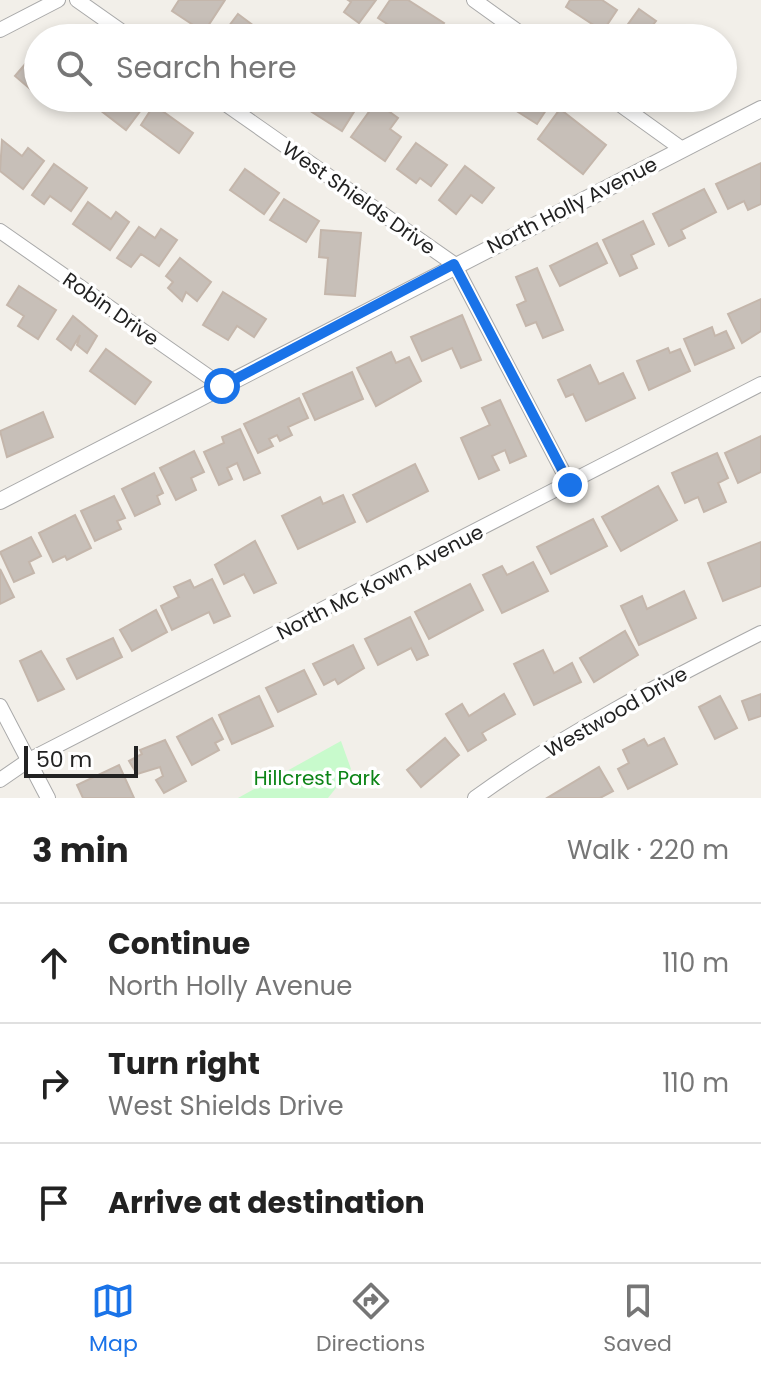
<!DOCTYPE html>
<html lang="en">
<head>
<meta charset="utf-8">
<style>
  :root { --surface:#fff; --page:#f6f6f6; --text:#222; --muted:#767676; --line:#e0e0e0; --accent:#1a73e8 }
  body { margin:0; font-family:Poppins,sans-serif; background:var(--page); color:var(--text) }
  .scale { position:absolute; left:24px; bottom:20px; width:114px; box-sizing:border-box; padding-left:8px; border:4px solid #222; border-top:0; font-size:22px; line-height:28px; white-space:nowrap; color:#222; -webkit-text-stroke:6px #fff; paint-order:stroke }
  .stop { position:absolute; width:24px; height:24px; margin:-18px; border:6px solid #1a73e8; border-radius:50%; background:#fff }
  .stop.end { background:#1a73e8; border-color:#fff; box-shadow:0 2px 8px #0008 }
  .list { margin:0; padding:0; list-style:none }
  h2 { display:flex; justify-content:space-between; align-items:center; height:104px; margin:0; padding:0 32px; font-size:34px }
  h2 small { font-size:26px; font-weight:400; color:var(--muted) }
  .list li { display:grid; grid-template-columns:52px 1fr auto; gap:24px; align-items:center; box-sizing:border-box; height:120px; padding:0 32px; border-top:2px solid var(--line) }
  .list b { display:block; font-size:30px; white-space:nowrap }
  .list p { margin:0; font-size:26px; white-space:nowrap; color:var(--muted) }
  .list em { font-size:26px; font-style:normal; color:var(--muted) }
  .icon { flex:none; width:44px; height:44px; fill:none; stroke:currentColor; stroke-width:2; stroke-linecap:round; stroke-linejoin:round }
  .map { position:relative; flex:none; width:761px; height:798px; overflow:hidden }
  .search { position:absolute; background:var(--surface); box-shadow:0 4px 12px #0003; left:24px; right:24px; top:24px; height:88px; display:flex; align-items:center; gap:20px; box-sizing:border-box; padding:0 28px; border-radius:44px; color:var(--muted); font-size:30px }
  .sheet { height:464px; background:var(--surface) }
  nav { display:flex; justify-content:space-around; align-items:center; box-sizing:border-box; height:112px; border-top:2px solid var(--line); background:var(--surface); font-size:22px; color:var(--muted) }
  nav a { display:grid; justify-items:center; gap:4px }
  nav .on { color:var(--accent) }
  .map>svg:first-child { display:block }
  .park { fill:#c8facc }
  .building { fill:#c7bfb8; stroke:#c4b6ab; stroke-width:2 }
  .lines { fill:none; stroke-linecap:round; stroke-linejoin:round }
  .minor-casing { stroke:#a9a9a9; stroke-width:16 }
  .tertiary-casing { stroke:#a9a9a9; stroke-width:18 }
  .minor { stroke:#fff; stroke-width:14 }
  .tertiary { stroke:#fff; stroke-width:16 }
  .route { stroke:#1a73e8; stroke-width:10 }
  .labels { text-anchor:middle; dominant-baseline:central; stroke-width:7; stroke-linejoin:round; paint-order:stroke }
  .street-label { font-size:20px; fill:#222; stroke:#fff }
  .park-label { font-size:20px; fill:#0c8416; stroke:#fff }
</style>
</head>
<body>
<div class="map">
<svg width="761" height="798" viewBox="0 0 761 798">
  <rect width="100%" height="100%" fill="#f2efe9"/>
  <polygon class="park" points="341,741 351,769 328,798 238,798"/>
  <g class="building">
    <polygon points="179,0 225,0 204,32 172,11"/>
    <polygon points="348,0 376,0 359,23 344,12 351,2"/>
    <polygon points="390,0 408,0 444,23 434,38 409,38 378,18"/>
    <polygon points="570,0 602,0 617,10 603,31 566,7"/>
    <polygon points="639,9 656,21 646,34 652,38 618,38"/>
    <polygon points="238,14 270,38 220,38"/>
    <polygon points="33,55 38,59 36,94 15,76"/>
    <polygon points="96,98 141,98 147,102 126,130 100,110 104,104"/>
    <polygon points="310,98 344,98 357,107 342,131 304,107"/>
    <polygon points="496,98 548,98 552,101 537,124"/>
    <polygon points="376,102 398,118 390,129 401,137 385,161 351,137"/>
    <polygon points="154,105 193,133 179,153 141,125"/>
    <polygon points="560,109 606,145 583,174 538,139"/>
    <polygon points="2,140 22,156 28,148 44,161 23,189 0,171"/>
    <polygon points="416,143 447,165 431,186 420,178 416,183 397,169"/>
    <polygon points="761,163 761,204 748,210 744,201 728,209 716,184"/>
    <polygon points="54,164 87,188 71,211 50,196 44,204 32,195"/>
    <polygon points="465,166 494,188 482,203 471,195 456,214 439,200"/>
    <polygon points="245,169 279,193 264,214 230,190"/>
    <polygon points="704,189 716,212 681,230 685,238 669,246 653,214"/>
    <polygon points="284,199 319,221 306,242 270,220"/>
    <polygon points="88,202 111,219 116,212 129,222 110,250 73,224"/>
    <polygon points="643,221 654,244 631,255 637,268 620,276 603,240"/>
    <polygon points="139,227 155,238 161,229 177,240 159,266 141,254 131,267 117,258"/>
    <polygon points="321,230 361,233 355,296 325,294 328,258 319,257"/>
    <polygon points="597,243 607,263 560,286 550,266"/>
    <polygon points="180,258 211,282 197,301 186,292 182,301 168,288 173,282 166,276"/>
    <polygon points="537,268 563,330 543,338 536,322 526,326 517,305 526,301 516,277"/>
    <polygon points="19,286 56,310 38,339 18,326 24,316 7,305"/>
    <polygon points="223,292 266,319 254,337 237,326 228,340 203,325"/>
    <polygon points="761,299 761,331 742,343 728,314"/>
    <polygon points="462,315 481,360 461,368 452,348 422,361 411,337"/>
    <polygon points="73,316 97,336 87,353 77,345 80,335 71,350 57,339"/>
    <polygon points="712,327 715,336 726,331 734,348 695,365 684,339"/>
    <polygon points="668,348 670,353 680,349 690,371 649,390 637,361"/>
    <polygon points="106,349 151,382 135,404 90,371"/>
    <polygon points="391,352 396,363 409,357 421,381 376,406 357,368"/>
    <polygon points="590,365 599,384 623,373 635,398 586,421 573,394 566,397 558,380"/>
    <polygon points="352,372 363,399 315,420 303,394"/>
    <polygon points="299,398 308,418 288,427 292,435 280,441 277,435 269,439 273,446 258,453 244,424"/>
    <polygon points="500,400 526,456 510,463 505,450 492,456 499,470 479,479 461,438 490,425 482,408"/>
    <polygon points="43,412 53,437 7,457 0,431"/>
    <polygon points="240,429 260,473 244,480 237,463 227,468 232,479 219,485 204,452 224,443 222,437"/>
    <polygon points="761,436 761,472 738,483 725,453"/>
    <polygon points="194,451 204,472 191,478 196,490 176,500 160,468"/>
    <polygon points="717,453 728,478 718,483 726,502 704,512 698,497 685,503 672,473"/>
    <polygon points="415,464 428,491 367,522 353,495"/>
    <polygon points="154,473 163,493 157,496 160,504 135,516 122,489"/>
    <polygon points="658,486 677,520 621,551 602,517"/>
    <polygon points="343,495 355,522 298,549 282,516 320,497 323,504"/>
    <polygon points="114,496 125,518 117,521 121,529 95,541 81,511"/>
    <polygon points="75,515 91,548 67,560 65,556 53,562 39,533"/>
    <polygon points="593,519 607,546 551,574 537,547"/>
    <polygon points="31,537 41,556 29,562 34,573 14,582 0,552"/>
    <polygon points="255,541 276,583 254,593 244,574 224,584 215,565"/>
    <polygon points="761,542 761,586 723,601 708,563"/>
    <polygon points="533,562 548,591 502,613 483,575 502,566 507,575"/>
    <polygon points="0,569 14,597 0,604"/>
    <polygon points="212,579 230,616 214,623 209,612 172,630 161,606 179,597 174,587 190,580 194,588"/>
    <polygon points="470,584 483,610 429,639 415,612"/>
    <polygon points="684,591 696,618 639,645 621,606 642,596 647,609"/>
    <polygon points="156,610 167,632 132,651 120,630"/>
    <polygon points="410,617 428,655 417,660 411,648 378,665 365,639"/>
    <polygon points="625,631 638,655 594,682 580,658"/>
    <polygon points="113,638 122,657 77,679 67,659"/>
    <polygon points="353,645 364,668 338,684 335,679 324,685 313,664"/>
    <polygon points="543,650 554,673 572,663 581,682 534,705 514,664"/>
    <polygon points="41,651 64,689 38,701 20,661"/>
    <polygon points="304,670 316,694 278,712 266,688"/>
    <polygon points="504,694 515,714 482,733 486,740 468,751 446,714 462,704 469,716"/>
    <polygon points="761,694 761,716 749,720 742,701"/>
    <polygon points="259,696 273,726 232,744 219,715"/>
    <polygon points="720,696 737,728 715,739 699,707"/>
    <polygon points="212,718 223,739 215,743 219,750 192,765 177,737"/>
    <polygon points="445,738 459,755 421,787 407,770"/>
    <polygon points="664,738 677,764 628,789 618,769 629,763 623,750 644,739 648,746"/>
    <polygon points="165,740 186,781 164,793 156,780 163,776 160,767 137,774 129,761 142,754 140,750"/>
    <polygon points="119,765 134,798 83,798 77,785"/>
    <polygon points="599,767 613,791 600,798 547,798"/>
  </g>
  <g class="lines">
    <g class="minor-casing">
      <g id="minor">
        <polyline points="77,0 131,38"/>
        <polyline points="474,0 527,38"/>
        <polyline points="0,30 58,0"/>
        <polyline points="217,98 454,264 570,485"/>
        <polyline points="611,98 682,149"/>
        <polyline points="0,231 222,386"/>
        <polyline points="0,706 48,798"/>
        <polyline points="0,780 29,760 761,384"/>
        <path d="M475,798c88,-64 189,-116 286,-165"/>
      </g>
    </g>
    <g class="tertiary-casing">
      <polyline id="tertiary" points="0,501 761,109"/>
    </g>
    <use href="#minor" class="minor"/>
    <use href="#tertiary" class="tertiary"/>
  </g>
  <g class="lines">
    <polyline class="route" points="222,386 454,264 570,485"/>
  </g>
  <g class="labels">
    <g class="street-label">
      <text transform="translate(359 198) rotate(35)">West Shields Drive</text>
      <text transform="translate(572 205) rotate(-27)">North Holly Avenue</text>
      <text transform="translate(111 309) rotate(35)">Robin Drive</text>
      <text transform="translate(380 582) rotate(-27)">North Mc Kown Avenue</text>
      <text transform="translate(616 712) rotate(-30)">Westwood Drive</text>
    </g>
    <g class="park-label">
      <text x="317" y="778">Hillcrest Park</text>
    </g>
  </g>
</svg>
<div class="scale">50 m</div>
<div class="stop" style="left:222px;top:386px"></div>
<div class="stop end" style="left:570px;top:485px"></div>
<div class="search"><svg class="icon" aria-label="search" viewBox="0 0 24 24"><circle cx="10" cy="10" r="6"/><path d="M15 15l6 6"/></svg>Search here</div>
</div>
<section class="sheet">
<h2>3 min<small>Walk · 220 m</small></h2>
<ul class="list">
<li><svg class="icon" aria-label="ahead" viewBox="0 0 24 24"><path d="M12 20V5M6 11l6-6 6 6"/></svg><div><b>Continue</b><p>North Holly Avenue</p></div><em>110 m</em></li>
<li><svg class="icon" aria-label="right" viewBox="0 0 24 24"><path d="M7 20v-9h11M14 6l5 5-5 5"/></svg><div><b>Turn right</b><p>West Shields Drive</p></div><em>110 m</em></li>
<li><svg class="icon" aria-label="arrive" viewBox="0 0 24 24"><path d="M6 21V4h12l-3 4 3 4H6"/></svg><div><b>Arrive at destination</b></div></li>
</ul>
</section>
<nav>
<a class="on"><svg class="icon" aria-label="map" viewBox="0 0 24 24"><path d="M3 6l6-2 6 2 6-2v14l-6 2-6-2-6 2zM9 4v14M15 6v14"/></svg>Map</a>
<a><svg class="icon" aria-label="directions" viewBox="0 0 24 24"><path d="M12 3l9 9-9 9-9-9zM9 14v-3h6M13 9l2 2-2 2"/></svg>Directions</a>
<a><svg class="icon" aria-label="saved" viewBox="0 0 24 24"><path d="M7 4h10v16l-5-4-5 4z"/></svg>Saved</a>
</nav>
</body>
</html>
